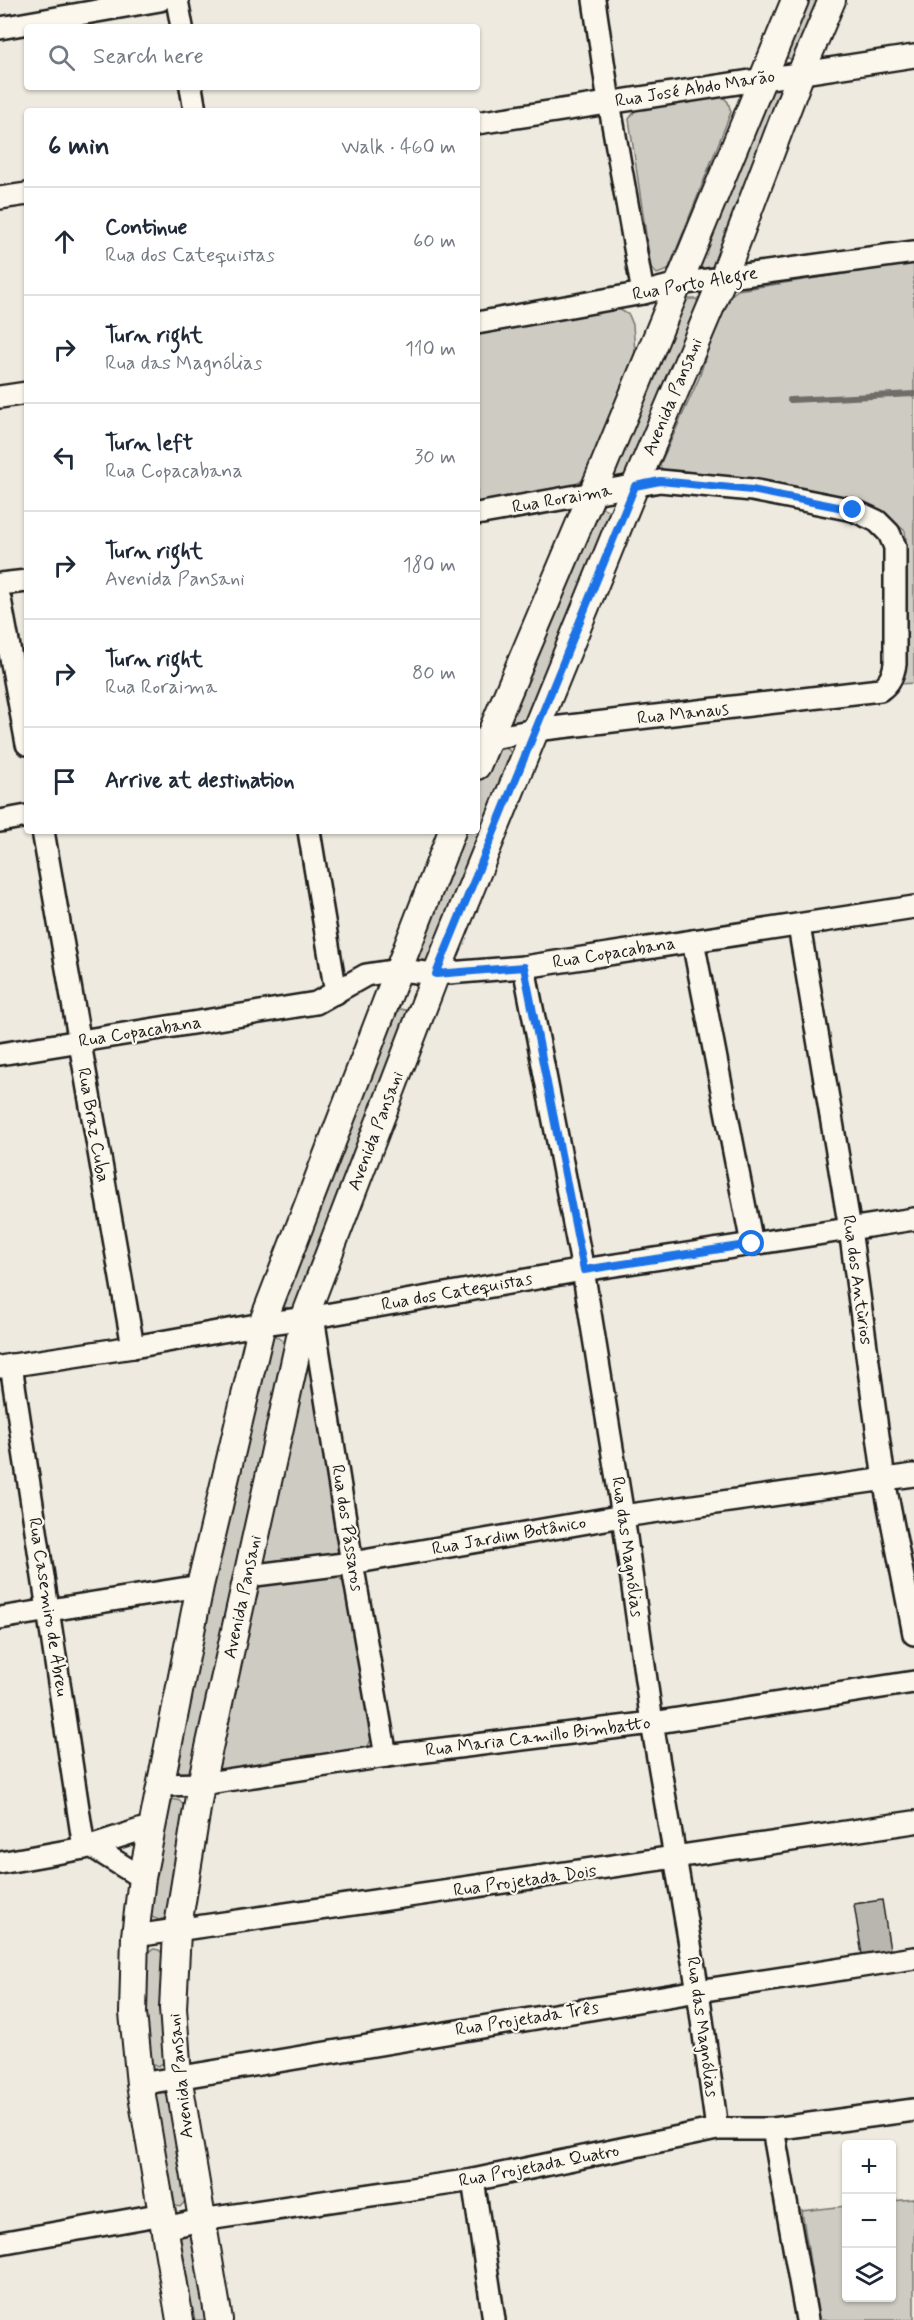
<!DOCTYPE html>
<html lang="en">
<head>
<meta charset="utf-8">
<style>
  :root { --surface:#fff; --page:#f6f6f7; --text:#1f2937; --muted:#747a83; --line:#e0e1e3 }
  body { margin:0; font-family:Mynerve,sans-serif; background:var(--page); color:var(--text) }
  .controls { position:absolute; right:18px; bottom:18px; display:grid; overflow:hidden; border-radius:6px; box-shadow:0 2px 4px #0004 }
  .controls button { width:54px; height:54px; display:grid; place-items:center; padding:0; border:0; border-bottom:2px solid var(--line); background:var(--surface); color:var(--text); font:30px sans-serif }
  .stop { position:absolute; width:18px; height:18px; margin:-14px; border:4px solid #1a73e8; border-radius:50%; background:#fff }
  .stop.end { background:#1a73e8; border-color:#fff; box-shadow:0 2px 6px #0008 }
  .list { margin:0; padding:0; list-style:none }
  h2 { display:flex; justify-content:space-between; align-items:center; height:78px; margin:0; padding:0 24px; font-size:26px }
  h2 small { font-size:20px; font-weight:400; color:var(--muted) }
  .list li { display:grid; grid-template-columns:39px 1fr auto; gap:18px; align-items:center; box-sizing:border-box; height:108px; padding:0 24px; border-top:2px solid var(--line) }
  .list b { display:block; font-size:22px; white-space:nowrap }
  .list p { margin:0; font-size:20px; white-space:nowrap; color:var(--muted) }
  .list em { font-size:20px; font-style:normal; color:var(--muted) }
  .icon { flex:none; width:33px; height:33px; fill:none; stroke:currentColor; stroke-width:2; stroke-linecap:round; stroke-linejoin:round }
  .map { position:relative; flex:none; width:914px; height:2320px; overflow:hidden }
  .search { position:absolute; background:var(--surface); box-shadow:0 2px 4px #0004; left:24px; top:24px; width:456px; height:66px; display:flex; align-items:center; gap:15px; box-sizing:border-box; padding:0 21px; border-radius:6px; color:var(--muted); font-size:22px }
  .panel { position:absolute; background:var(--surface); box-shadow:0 2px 4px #0004; left:24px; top:108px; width:456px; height:726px; border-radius:6px }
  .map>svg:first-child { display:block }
  .green { fill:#ceccc2; stroke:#75746f; stroke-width:1.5 }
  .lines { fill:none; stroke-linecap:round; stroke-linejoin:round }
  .stream { stroke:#6f6d69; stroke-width:6 }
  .building { fill:#b9b6af; stroke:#1c1c1c; stroke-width:1.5 }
  .minor-casing { stroke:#1c1c1c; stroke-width:26 }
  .major-casing { stroke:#1c1c1c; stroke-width:30 }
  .minor { stroke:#fbf7ec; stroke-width:21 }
  .major { stroke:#fbf7ec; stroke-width:26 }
  .route { stroke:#1a73e8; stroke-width:8 }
  .labels { text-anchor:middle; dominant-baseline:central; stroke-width:4.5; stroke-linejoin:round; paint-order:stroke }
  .street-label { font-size:18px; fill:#1c1c1c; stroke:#fbf7ec }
</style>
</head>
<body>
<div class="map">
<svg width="914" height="2320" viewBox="0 0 914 2320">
  <rect width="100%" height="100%" fill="#eeeadf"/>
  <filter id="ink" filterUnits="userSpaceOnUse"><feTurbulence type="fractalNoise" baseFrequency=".0167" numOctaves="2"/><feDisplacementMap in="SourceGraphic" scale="12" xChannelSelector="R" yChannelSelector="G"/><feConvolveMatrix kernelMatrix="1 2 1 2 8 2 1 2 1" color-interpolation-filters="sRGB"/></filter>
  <g filter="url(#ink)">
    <g class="green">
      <polygon points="804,0 823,0 794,60 785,57"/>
      <polygon points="775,88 783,91 783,98 714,266 707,269 698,268 768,91"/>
      <polygon points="720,94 728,102 731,112 673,258 668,270 657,274 651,268 629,119 638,107"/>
      <polygon points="914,263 914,683 900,684 906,657 907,548 905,531 882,513 664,473 660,465 699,378 723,301 738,290"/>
      <polygon points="687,299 697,299 698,304 631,477 611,481 682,302"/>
      <polygon points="617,308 629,315 633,325 635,353 587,477 568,490 477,505 477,332"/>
      <polygon points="600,507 608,510 610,514 528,719 524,723 515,723 508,716"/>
      <polygon points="500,745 509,750 512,755 428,963 423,964 415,961 459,831 477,831 477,786 491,750"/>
      <polygon points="393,1003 400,1009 411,1011 298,1305 294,1308 290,1309 282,1306"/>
      <path d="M274,1335l8,5 4,10 -93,419c-6,6 -13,6 -19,-2l33,-179 63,-252z"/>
      <polygon points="307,1362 311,1363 340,1550 335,1555 265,1564 261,1558"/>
      <polygon points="335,1574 345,1583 372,1737 366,1751 223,1773 215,1764 253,1591 263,1583"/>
      <polygon points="172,1799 180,1801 186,1808 167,1917 159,1920 149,1916 168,1801"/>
      <polygon points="154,1949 159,1950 165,1956 165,2062 158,2066 149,2064 141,2013 146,1952"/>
      <polygon points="162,2091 169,2095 187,2199 180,2207 171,2205 154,2094"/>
      <polygon points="914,2199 914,2320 819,2320 802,2211 846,2206 846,2298 892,2298 892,2201"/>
      <polygon points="183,2234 192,2236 194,2240 209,2320 187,2320 179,2236"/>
    </g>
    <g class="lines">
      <polyline class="stream" points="790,400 914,394"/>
    </g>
    <polygon class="building" points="882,1900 890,1950 862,1955 854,1904"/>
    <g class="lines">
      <g class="minor-casing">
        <g id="minor">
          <polyline points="177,0 182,27"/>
          <polyline points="594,0 609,102 643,293"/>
          <polyline points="0,28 160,0"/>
          <polyline points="191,87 195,111"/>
          <polyline points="477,123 914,56"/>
          <polyline points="0,198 27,194"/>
          <polyline points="477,323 643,293 678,284 914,252"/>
          <polyline points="0,397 27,393"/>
          <path d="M477,514l183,-33 92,9 101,20 24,11 12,12 6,14v117c-2,11 -5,19 -15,26l-345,40 -58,11"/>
          <polyline points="0,584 27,581"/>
          <polyline points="0,599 27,744"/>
          <polyline points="0,821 27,816"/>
          <polyline points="43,831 133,1347"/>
          <polyline points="309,831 336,993"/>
          <polyline points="799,926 850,1229 884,1480 914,1634"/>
          <polyline points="693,941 752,1244"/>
          <polyline points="524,967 583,1270 623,1516 652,1723 698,1991 717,2129"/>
          <polyline points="0,1054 316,1003 366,975 398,970 436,974 524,967 914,907"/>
          <polyline points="311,1304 352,1563 386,1756"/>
          <polyline points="11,1365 84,1848"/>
          <polyline points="0,1367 133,1347 262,1324 314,1317 583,1270 914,1219"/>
          <polyline points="247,1576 352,1563 623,1516 914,1475"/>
          <polyline points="0,1618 200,1586"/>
          <polyline points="161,1785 201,1784 386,1756 652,1723 914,1682"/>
          <polyline points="91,1846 142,1878"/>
          <polyline points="0,1863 84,1848 152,1826"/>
          <polyline points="135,1936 914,1822"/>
          <polyline points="140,2084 698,1991 914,1958"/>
          <polyline points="773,2129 807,2320"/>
          <polyline points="473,2180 494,2320"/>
          <polyline points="165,2228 201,2220 473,2180 717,2129 773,2129 914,2110"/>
          <polyline points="0,2243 163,2214"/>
        </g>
      </g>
      <g class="major-casing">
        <g id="major">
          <polyline points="477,766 592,494 795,0"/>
          <polyline points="180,2320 140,2084 133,2013 135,1936 142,1878 200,1586 262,1324 452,831"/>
          <polyline points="219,2320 178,2076 173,2008 177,1932 201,1784 304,1319 436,974 635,486 723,278 801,73 832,0"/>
        </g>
      </g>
      <use href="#minor" class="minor"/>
      <use href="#major" class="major"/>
    </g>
  </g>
  <g class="lines" filter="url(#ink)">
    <polyline class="route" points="752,1244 584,1270 524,967 436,974 635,486 660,481 752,490 853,510"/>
  </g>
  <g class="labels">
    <g class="street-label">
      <text transform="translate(695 89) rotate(-9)">Rua José Abdo Marão</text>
      <text transform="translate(695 284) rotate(-10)">Rua Porto Alegre</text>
      <text transform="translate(673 397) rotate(-67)">Avenida Pansani</text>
      <text transform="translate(562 499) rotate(-10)">Rua Roraima</text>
      <text transform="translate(683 714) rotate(-6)">Rua Manaus</text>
      <text transform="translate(614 953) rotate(-9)">Rua Copacabana</text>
      <text transform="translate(140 1032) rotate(-9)">Rua Copacabana</text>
      <text transform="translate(93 1125) rotate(80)">Rua Braz Cuba</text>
      <text transform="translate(376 1131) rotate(-69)">Avenida Pansani</text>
      <text transform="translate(857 1280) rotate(82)">Rua dos Antùrios</text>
      <text transform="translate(457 1292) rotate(-10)">Rua dos Catequistas</text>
      <text transform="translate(347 1528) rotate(81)">Rua dos Pássaros</text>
      <text transform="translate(509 1536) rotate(-10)">Rua Jardim Botânico</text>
      <text transform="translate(627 1547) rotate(82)">Rua das Magnólias</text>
      <text transform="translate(243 1597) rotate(-78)">Avenida Pansani</text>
      <text transform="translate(48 1607) rotate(81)">Rua Casemiro de Abreu</text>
      <text transform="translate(538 1737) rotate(-7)">Rua Maria Camillo Bimbatto</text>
      <text transform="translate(525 1881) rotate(-8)">Rua Projetada Dois</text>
      <text transform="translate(527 2019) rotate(-9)">Rua Projetada Três</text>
      <text transform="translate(702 2027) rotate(82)">Rua das Magnólias</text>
      <text transform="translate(181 2076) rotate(-96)">Avenida Pansani</text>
      <text transform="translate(539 2166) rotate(-11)">Rua Projetada Quatro</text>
    </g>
  </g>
</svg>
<div class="controls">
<button>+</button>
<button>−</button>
<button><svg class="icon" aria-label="layers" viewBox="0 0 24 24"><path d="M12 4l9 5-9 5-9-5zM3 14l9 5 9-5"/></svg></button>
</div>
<div class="stop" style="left:752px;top:1244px"></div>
<div class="stop end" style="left:853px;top:510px"></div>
<div class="search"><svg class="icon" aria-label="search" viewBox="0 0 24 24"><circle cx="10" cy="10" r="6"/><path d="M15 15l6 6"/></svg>Search here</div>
<section class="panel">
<h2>6 min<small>Walk · 460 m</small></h2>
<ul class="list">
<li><svg class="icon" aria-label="ahead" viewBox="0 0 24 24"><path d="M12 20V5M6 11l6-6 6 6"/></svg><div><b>Continue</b><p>Rua dos Catequistas</p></div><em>60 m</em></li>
<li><svg class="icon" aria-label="right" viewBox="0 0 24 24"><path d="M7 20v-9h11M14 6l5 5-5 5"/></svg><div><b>Turn right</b><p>Rua das Magnólias</p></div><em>110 m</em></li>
<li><svg class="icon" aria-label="left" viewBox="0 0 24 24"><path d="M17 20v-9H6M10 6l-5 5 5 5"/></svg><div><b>Turn left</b><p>Rua Copacabana</p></div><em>30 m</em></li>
<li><svg class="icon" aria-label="right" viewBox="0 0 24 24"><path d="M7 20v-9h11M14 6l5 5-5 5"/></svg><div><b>Turn right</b><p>Avenida Pansani</p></div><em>180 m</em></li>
<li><svg class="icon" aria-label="right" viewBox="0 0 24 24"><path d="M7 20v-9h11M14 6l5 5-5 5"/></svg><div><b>Turn right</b><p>Rua Roraima</p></div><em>80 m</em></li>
<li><svg class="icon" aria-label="arrive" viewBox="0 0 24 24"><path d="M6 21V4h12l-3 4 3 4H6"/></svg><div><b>Arrive at destination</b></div></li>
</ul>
</section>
</div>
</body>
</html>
